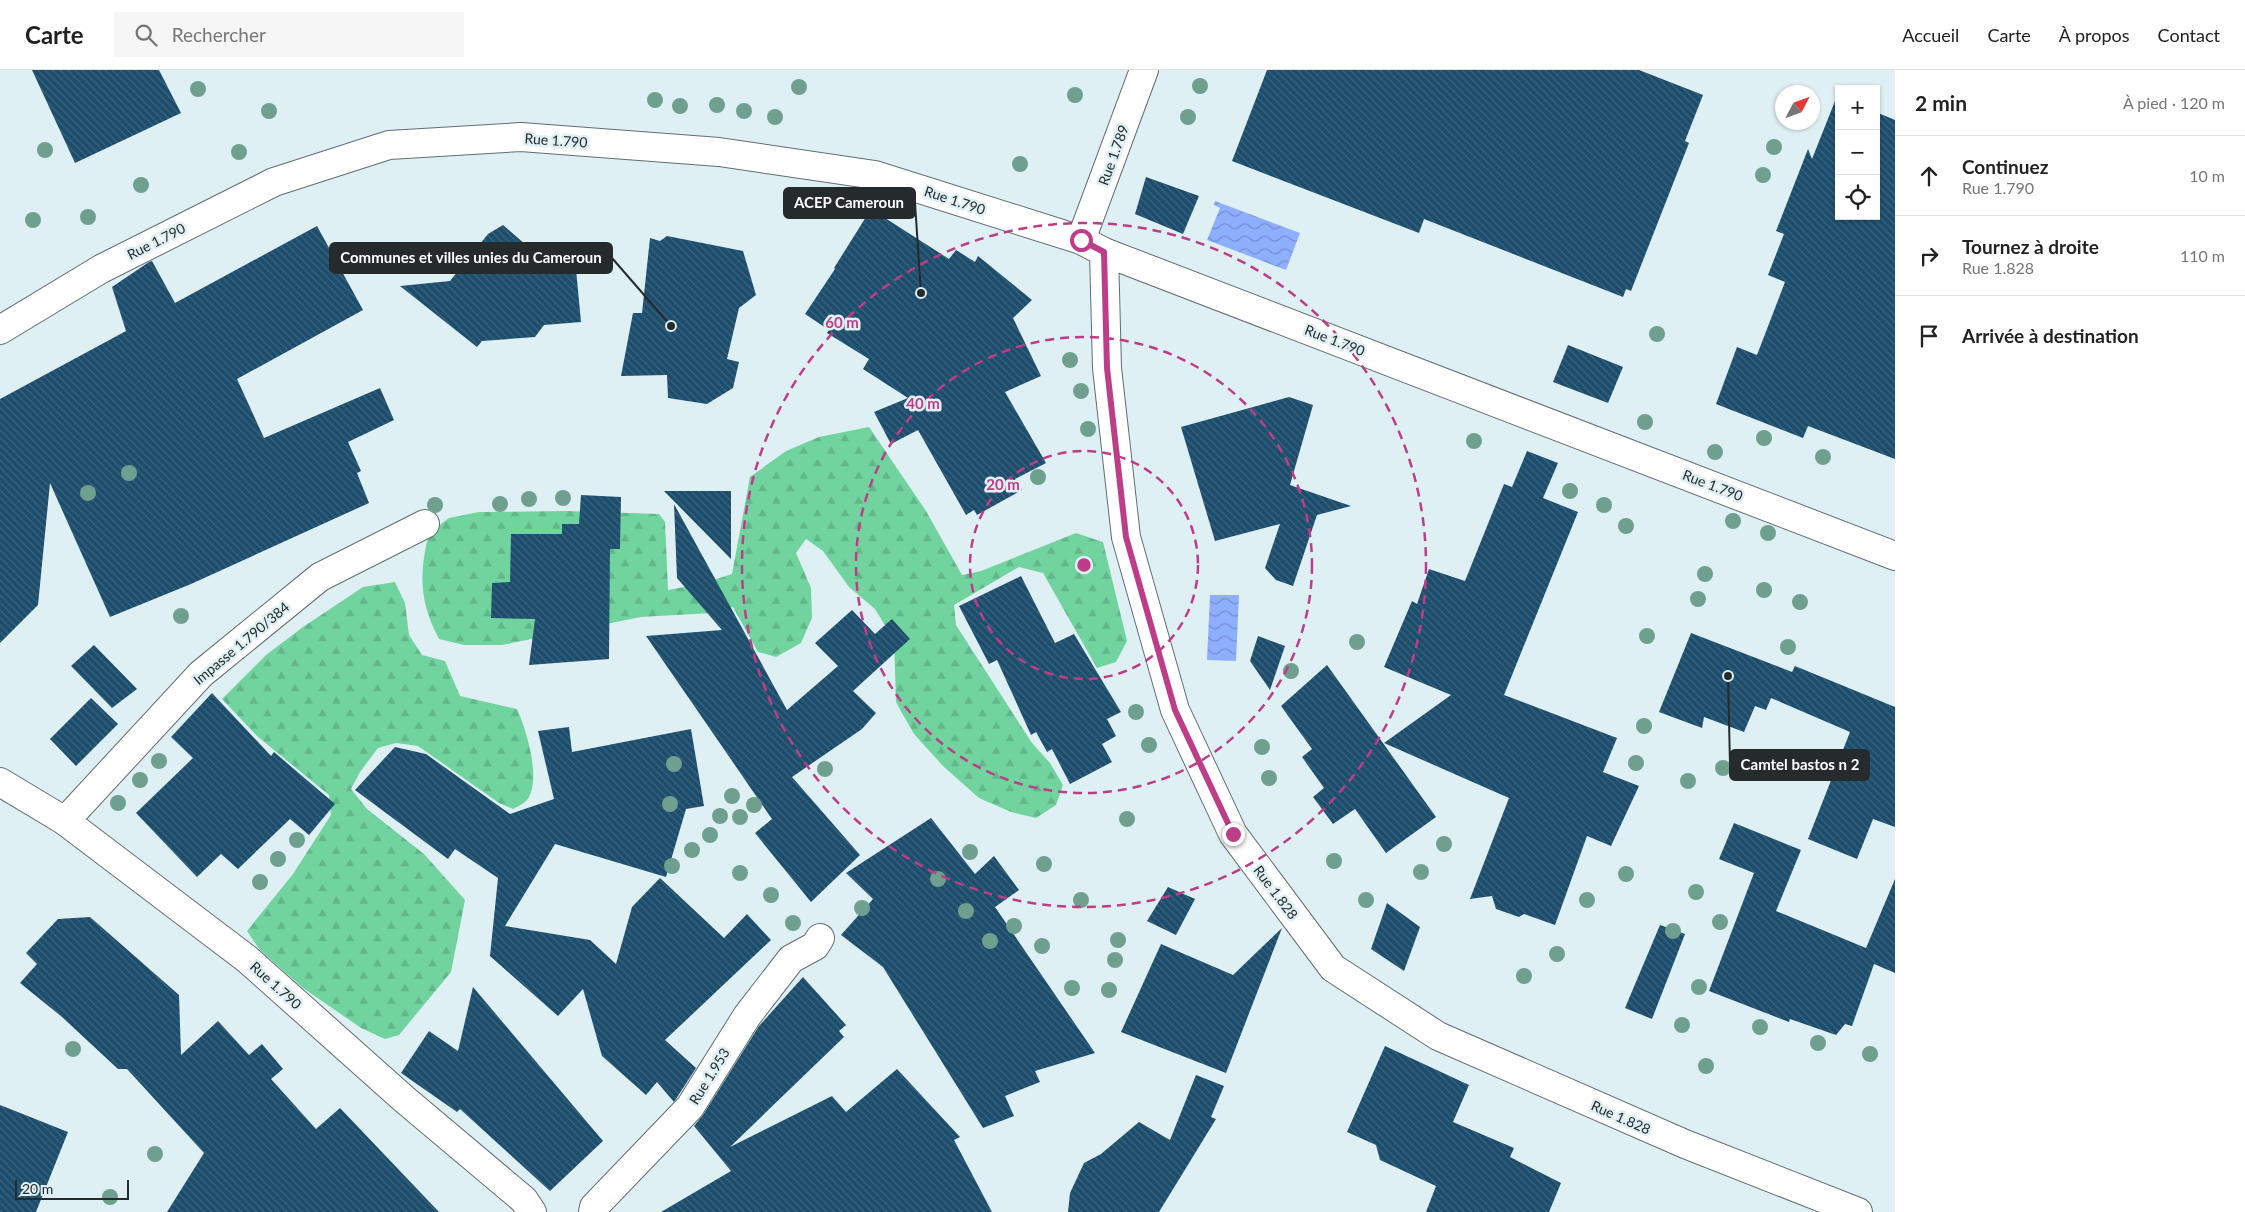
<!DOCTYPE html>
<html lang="fr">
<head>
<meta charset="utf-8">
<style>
  :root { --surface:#fff; --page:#f6f6f6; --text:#222; --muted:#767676; --line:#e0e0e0 }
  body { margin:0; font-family:Lato,sans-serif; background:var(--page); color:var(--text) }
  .controls { position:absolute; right:15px; top:15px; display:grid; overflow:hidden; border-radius:0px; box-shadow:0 1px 4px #0004 }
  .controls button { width:45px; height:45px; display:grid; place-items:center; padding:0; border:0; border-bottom:1px solid var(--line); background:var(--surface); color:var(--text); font:25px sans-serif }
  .compass { position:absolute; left:1775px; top:15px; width:45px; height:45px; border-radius:50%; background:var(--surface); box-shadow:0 1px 4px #0004; rotate:49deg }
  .scale { position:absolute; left:15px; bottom:12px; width:114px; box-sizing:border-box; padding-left:5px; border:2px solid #252b2d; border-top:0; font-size:14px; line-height:18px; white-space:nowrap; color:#252b2d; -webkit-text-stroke:4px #dff0f4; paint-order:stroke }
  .stop { position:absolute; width:15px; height:15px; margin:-11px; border:4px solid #bd3d88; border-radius:50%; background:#fff }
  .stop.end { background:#bd3d88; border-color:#fff; box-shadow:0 1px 5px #0008 }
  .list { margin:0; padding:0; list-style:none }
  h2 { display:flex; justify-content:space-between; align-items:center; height:65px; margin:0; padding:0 20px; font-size:21px }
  h2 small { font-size:16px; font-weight:400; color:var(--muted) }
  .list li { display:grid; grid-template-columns:32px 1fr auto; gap:15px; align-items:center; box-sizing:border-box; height:80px; padding:0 20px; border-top:1px solid var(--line) }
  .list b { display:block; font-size:19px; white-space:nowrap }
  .list p { margin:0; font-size:16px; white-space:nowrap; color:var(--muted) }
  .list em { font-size:16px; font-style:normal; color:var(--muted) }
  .icon { flex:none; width:28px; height:28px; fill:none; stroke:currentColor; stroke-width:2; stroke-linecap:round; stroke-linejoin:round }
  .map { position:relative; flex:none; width:1895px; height:1142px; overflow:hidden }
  header { display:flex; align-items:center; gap:30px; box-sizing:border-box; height:70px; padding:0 25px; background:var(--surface); border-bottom:1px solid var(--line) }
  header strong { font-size:24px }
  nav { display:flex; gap:28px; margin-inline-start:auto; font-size:18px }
  .search { width:350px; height:45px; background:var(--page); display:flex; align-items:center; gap:12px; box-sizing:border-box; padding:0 18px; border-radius:0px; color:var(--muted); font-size:19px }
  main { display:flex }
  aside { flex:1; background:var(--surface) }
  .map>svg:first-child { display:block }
  .forest { fill:url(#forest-firs) }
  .water { fill:url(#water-waves) }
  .building { fill:url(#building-back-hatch) }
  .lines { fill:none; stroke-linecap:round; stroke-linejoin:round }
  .minor-casing { stroke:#606e72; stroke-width:30 }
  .minor { stroke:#fff; stroke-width:28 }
  .tree { fill:#6fa08f }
  .route { stroke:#bd3d88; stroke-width:6 }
  .ring { fill:none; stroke:#bd3d88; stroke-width:2.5; stroke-dasharray:9 6 }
  .labels { text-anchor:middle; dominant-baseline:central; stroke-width:5; stroke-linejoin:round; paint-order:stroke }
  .street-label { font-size:14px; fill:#252b2d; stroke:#dff0f4 }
  .centre { fill:#bd3d88; stroke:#dff0f4; stroke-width:2.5 }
  .ring-label { font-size:15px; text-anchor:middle; font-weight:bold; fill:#bd3d88; stroke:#dff0f4; stroke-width:5; stroke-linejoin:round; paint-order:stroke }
  .leader { fill:none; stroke:#252b2d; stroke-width:2 }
  .callout-dot { fill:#252b2d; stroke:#dff0f4; stroke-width:2 }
  .callout { fill:#252b2d; stroke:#252b2d; stroke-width:2 }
  .callout-label { font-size:15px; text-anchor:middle; font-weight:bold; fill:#fff }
</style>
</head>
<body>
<header>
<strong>Carte</strong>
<div class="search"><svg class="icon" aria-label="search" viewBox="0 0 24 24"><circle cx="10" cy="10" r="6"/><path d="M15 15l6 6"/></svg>Rechercher</div>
<nav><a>Accueil</a><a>Carte</a><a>À propos</a><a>Contact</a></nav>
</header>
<main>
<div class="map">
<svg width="1895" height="1142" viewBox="0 0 1895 1142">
  <defs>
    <pattern id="forest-firs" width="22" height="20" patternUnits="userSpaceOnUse" patternTransform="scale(1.25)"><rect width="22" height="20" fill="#71d49f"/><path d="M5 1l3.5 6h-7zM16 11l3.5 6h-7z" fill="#62b689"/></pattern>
    <pattern id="water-waves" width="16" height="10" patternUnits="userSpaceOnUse" patternTransform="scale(1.25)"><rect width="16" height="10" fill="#8eaeff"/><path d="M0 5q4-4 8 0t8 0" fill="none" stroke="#748ecf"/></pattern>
    <pattern id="building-back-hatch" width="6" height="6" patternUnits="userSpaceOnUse" patternTransform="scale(1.25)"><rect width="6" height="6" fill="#1c4d6c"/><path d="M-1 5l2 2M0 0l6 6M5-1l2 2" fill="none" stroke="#3c647d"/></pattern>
  </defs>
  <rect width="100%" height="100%" fill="#dff0f4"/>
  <g class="forest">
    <path d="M869,357l57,84 36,64 19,-4 95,-38 27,9 24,99 -11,21 -19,6 -54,-95 -24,-6 -65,38 2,20 76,118 18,20 13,22 -7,20 -20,13 -25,-6 -32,-14 -36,-32 -29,-32 -18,-32 -2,-62 -19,-31 -26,-22 -26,-36 -17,-12 -10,14 15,35 1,30 -11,25 -25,14 -18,-5 -25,-45 -21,6 -71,4 -139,28h-38l-25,-6c-20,-38 -20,-65 -10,-106l20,-15 30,-6 90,-1 90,3 6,8 3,68 33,-6 31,-10 18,-97 36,-26 33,-14z"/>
    <path d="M395,512l10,21 4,32 13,20 23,6 15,35 57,13c9,20 26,73 9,92 -3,3 -9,6 -13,8l-14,-6 -81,-57 -22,-3 -18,5 -18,24 -9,17 16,20 57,45 41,46 -14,72 -52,63 -14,4 -24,-11 -58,-40 -43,-38 -13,-19 46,-57 38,-59 -2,-20 -72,-59 -35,-37 44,-44 37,-28 60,-40z"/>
  </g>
  <g class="water">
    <polygon points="1215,131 1300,163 1286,200 1207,170 1220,138 1214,135"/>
    <polygon points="1210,525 1239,525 1236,591 1207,590"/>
  </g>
  <g class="building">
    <polygon points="32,0 159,0 181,43 75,93"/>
    <polygon points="1267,0 1639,0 1703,25 1685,71 1689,73 1631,221 1626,219 1623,227 1424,149 1419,163 1232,91"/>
    <polygon points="1837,26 1839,27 1839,146 1876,146 1876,42 1895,50 1895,389 1808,356 1803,368 1716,334 1737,277 1757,285 1785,212 1768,205 1784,164 1776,161 1808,79 1812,89"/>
    <polygon points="1146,107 1199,126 1183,164 1135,144"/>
    <polygon points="871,139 949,189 956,180 975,192 978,186 1032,230 1013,248 1041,306 1005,322 1046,393 1015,409 1022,420 977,445 974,440 966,445 918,360 891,374 874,342 908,328 863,299 869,289 827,263 829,260 805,244 835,199 834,198"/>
    <polygon points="503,155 534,182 574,178 581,252 544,255 535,267 482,271 477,277 400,216 450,211 488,164"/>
    <polygon points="317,156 363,240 237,309 264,368 380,318 394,350 348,372 361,401 357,403 369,433 191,514 110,547 50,413 38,535 0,573 0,329 126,261 112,217 149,192 152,191 175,233"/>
    <polygon points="667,166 743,181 756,225 739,238 727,289 739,292 733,318 707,334 668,328 667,305 621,306 633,243 642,243 650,168 660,171"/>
    <polygon points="1568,275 1623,297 1608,333 1553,312"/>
    <polygon points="1289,327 1313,335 1290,415 1351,436 1317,445 1293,516 1276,510 1265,498 1280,454 1215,471 1181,357"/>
    <polygon points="1527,381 1558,393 1543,428 1578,442 1504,625 1617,668 1603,702 1639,716 1611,776 1587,766 1555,855 1524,844 1519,847 1496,839 1492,826 1470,829 1509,728 1384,673 1451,625 1384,597 1412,531 1417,534 1429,499 1465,511 1504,414 1512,417"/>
    <polygon points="664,421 731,421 731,489"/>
    <polygon points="581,425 621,427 620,479 610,479 609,589 529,595 535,549 491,548 492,513 510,512 511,464 562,464 562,454 579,454"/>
    <polygon points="674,434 787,640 838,596 815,573 852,540 875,564 892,549 910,569 853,621 876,643 862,659 792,707 860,785 811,832 755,763 772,749 646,566 722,560 677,508"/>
    <polygon points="1021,506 1055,573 1074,564 1121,642 1107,649 1116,666 1102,674 1112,692 1070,714 1052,679 1047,682 1036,662 1031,665 997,590 989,594 959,536"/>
    <polygon points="1691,563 1792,602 1795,596 1895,637 1895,757 1873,749 1857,789 1808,769 1850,662 1771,628 1766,640 1755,636 1744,662 1704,647 1702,658 1659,642"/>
    <polygon points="1258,566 1285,576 1270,620 1250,591"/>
    <polygon points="94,575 137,619 112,638 71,596"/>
    <polygon points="1327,595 1436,747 1386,783 1355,739 1333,754 1313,727 1324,718 1302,687 1312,679 1281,636"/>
    <polygon points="212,623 271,686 274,682 335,734 309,765 290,749 238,799 221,784 197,807 136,743 193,688 171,667"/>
    <polygon points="91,628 118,654 76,696 50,669"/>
    <polygon points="569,657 572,682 691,659 704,736 686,739 666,807 555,774 505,856 590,870 616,894 632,837 660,808 724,868 747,844 771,870 665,970 696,998 674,1032 657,1012 646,1025 602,986 583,919 558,946 490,886 498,808 455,779 448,789 355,720 395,677 426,684 510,744 554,729 538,661"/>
    <polygon points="931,748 975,804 994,786 1019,820 995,837 1095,983 1035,1001 1040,1012 1005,1026 1014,1046 983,1058 883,897 841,865 873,829 846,803"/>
    <polygon points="1734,753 1801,780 1776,841 1866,878 1895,809 1895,903 1874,894 1852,956 1845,954 1836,965 1790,949 1789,952 1709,921 1754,803 1719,789"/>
    <polygon points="1168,817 1195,829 1176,865 1147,851"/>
    <polygon points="1387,833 1420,857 1404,901 1371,879"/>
    <polygon points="90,847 179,925 181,985 218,951 249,985 262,974 283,999 271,1009 316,1059 340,1038 439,1142 167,1142 204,1083 127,999 118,999 62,947 20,913 37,894 26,883 58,849"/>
    <polygon points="1660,855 1685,864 1652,949 1625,938"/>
    <polygon points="1282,858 1226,1003 1121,962 1161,874 1233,905"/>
    <polygon points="803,907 846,955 839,961 844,967 730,1077 832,1026 846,1042 897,999 960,1067 954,1070 992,1142 661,1142 731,1101 694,1056 703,1045 759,956"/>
    <polygon points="473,917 603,1071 550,1121 460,1039 457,1042 401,1003 429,961 458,981"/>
    <polygon points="1385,976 1469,1015 1453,1052 1514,1078 1510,1087 1561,1113 1549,1142 1426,1142 1436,1116 1380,1090 1376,1075 1347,1062"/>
    <polygon points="1196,1005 1224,1016 1211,1047 1216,1049 1159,1142 1068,1142 1070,1123 1084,1093 1101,1084 1139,1052 1170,1070"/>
    <polygon points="0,1035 68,1062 36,1142 0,1142"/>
  </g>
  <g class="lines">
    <g class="minor-casing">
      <g id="minor">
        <polyline points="1081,170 1144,0"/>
        <polyline points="1104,182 1107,298 1126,467 1175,640 1233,764 1333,898 1438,966 1685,1074 1858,1142"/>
        <polyline points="0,260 101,199 274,112 389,75 521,67 719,82 875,105 1081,170 1104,182 1895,486"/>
        <polyline points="0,712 65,751 247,889 404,1029 524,1130 532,1142"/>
        <polyline points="65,751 201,604 320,507 425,454"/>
        <polyline points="593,1142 594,1137 690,1037 747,946 791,889 815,876 820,868"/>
      </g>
    </g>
    <use href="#minor" class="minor"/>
  </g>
  <g class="tree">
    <circle cx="1200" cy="16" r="8"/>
    <circle cx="799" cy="17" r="8"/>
    <circle cx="198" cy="19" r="8"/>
    <circle cx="1075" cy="25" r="8"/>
    <circle cx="655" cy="30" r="8"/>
    <circle cx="717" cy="35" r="8"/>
    <circle cx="680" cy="36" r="8"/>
    <circle cx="269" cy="41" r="8"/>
    <circle cx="744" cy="41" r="8"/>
    <circle cx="775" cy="47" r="8"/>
    <circle cx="1188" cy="47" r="8"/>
    <circle cx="1774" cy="77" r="8"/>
    <circle cx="45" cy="80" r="8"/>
    <circle cx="239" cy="82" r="8"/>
    <circle cx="1020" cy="94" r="8"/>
    <circle cx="1763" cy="105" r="8"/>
    <circle cx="141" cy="115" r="8"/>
    <circle cx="88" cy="147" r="8"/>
    <circle cx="33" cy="150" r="8"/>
    <circle cx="1657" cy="264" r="8"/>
    <circle cx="1070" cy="290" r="8"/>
    <circle cx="1081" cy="321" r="8"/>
    <circle cx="1645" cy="352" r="8"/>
    <circle cx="1088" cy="359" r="8"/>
    <circle cx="1764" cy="368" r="8"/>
    <circle cx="1474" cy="371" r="8"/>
    <circle cx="1715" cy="382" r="8"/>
    <circle cx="1823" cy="387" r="8"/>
    <circle cx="129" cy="403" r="8"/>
    <circle cx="1038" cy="407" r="8"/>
    <circle cx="1570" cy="421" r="8"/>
    <circle cx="88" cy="423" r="8"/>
    <circle cx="563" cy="428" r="8"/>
    <circle cx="529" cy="429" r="8"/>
    <circle cx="500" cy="434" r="8"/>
    <circle cx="435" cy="435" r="8"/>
    <circle cx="1604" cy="435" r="8"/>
    <circle cx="1733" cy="451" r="8"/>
    <circle cx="1626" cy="456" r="8"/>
    <circle cx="1768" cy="463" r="8"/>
    <circle cx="1705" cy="504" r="8"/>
    <circle cx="1764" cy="520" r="8"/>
    <circle cx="1698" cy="529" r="8"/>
    <circle cx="1800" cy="532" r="8"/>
    <circle cx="181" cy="546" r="8"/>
    <circle cx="1647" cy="566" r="8"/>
    <circle cx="1357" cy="572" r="8"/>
    <circle cx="1788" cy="577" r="8"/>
    <circle cx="1291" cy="601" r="8"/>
    <circle cx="1136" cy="642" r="8"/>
    <circle cx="1644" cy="656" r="8"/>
    <circle cx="1149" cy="675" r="8"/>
    <circle cx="1262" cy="677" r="8"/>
    <circle cx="159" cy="691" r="8"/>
    <circle cx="1636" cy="693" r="8"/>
    <circle cx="674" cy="694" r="8"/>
    <circle cx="1723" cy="698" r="8"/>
    <circle cx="825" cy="699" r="8"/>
    <circle cx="1269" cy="708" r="8"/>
    <circle cx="140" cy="710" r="8"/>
    <circle cx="1688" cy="711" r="8"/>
    <circle cx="732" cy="726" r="8"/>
    <circle cx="118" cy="733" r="8"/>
    <circle cx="670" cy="734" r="8"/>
    <circle cx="754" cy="735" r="8"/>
    <circle cx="720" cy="746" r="8"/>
    <circle cx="740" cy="747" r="8"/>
    <circle cx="1127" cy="749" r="8"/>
    <circle cx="710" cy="765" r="8"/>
    <circle cx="297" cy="770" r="8"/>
    <circle cx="1444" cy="774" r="8"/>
    <circle cx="692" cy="780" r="8"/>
    <circle cx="970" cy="782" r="8"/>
    <circle cx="278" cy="789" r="8"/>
    <circle cx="1334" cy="791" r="8"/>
    <circle cx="1044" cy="794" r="8"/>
    <circle cx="672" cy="796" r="8"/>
    <circle cx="1421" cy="802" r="8"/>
    <circle cx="740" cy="803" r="8"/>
    <circle cx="1626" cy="804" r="8"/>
    <circle cx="938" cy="809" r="8"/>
    <circle cx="260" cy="812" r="8"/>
    <circle cx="1696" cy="822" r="8"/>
    <circle cx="771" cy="825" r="8"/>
    <circle cx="1081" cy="830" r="8"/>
    <circle cx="1366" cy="830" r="8"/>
    <circle cx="1587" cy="830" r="8"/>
    <circle cx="862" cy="838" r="8"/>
    <circle cx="966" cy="841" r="8"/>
    <circle cx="1720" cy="852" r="8"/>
    <circle cx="793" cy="853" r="8"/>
    <circle cx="1014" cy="856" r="8"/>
    <circle cx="1673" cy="861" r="8"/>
    <circle cx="1118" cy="870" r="8"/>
    <circle cx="990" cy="871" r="8"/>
    <circle cx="1042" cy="876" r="8"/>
    <circle cx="1557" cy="884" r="8"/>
    <circle cx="1115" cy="890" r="8"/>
    <circle cx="1524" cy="906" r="8"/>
    <circle cx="1699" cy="917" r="8"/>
    <circle cx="1072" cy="918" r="8"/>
    <circle cx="1109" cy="920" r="8"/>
    <circle cx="1682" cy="955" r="8"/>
    <circle cx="1760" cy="957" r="8"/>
    <circle cx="1818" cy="973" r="8"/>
    <circle cx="73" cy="979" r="8"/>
    <circle cx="1870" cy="984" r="8"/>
    <circle cx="1706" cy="996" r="8"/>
    <circle cx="155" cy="1084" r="8"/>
    <circle cx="110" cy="1127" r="8"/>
  </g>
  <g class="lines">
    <polyline class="route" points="1081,170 1104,182 1107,298 1126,467 1175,640 1233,764"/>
  </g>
  <g class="ring">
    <circle cx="1084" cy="495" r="114"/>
    <circle cx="1084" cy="495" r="228"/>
    <circle cx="1084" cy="495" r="342"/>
  </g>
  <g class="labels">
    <g class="street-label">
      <text transform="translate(556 70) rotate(4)">Rue 1.790</text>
      <text transform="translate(1113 85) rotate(-70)">Rue 1.789</text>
      <text transform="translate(955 130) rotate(18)">Rue 1.790</text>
      <text transform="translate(156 171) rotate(-27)">Rue 1.790</text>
      <text transform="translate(1335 270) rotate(21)">Rue 1.790</text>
      <text transform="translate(1713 415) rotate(21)">Rue 1.790</text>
      <text transform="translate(241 573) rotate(-40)">Impasse 1.790/384</text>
      <text transform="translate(1276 822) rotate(53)">Rue 1.828</text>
      <text transform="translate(276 915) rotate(42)">Rue 1.790</text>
      <text transform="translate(709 1006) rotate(-58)">Rue 1.953</text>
      <text transform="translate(1621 1047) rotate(24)">Rue 1.828</text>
    </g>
  </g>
  <circle cx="1084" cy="495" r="8" class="centre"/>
  <g class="ring-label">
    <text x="842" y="258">60 m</text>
    <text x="923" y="339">40 m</text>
    <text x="1003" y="420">20 m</text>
  </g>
  <path class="leader" d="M921 223L915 133M671 256L612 188M1728 606L1730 695"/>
  <g class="callout-dot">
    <circle cx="921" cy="223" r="5"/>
    <circle cx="671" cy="256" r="5"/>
    <circle cx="1728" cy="606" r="5"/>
  </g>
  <g class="callout">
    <rect x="784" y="118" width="131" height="30" rx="5"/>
    <rect x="330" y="173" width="282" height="30" rx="5"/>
    <rect x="1730" y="680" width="139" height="30" rx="5"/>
  </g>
  <g class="callout-label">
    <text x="849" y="138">ACEP Cameroun</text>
    <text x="471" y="193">Communes et villes unies du Cameroun</text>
    <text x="1800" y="700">Camtel bastos n 2</text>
  </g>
</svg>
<div class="controls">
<button>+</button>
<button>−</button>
<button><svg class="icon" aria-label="locate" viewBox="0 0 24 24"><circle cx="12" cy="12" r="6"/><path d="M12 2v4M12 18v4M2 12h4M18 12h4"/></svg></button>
</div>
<svg class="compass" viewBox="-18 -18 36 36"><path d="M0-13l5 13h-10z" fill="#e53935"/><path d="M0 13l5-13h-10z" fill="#767676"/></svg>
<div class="scale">20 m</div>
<div class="stop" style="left:1081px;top:170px"></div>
<div class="stop end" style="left:1233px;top:764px"></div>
</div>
<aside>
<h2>2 min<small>À pied · 120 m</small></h2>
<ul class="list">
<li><svg class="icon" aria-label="ahead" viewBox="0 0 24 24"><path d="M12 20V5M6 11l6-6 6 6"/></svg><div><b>Continuez</b><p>Rue 1.790</p></div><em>10 m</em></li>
<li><svg class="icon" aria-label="right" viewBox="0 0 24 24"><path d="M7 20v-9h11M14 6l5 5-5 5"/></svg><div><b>Tournez à droite</b><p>Rue 1.828</p></div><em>110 m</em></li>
<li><svg class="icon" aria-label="arrive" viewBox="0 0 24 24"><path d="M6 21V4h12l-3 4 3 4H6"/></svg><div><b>Arrivée à destination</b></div></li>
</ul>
</aside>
</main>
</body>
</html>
